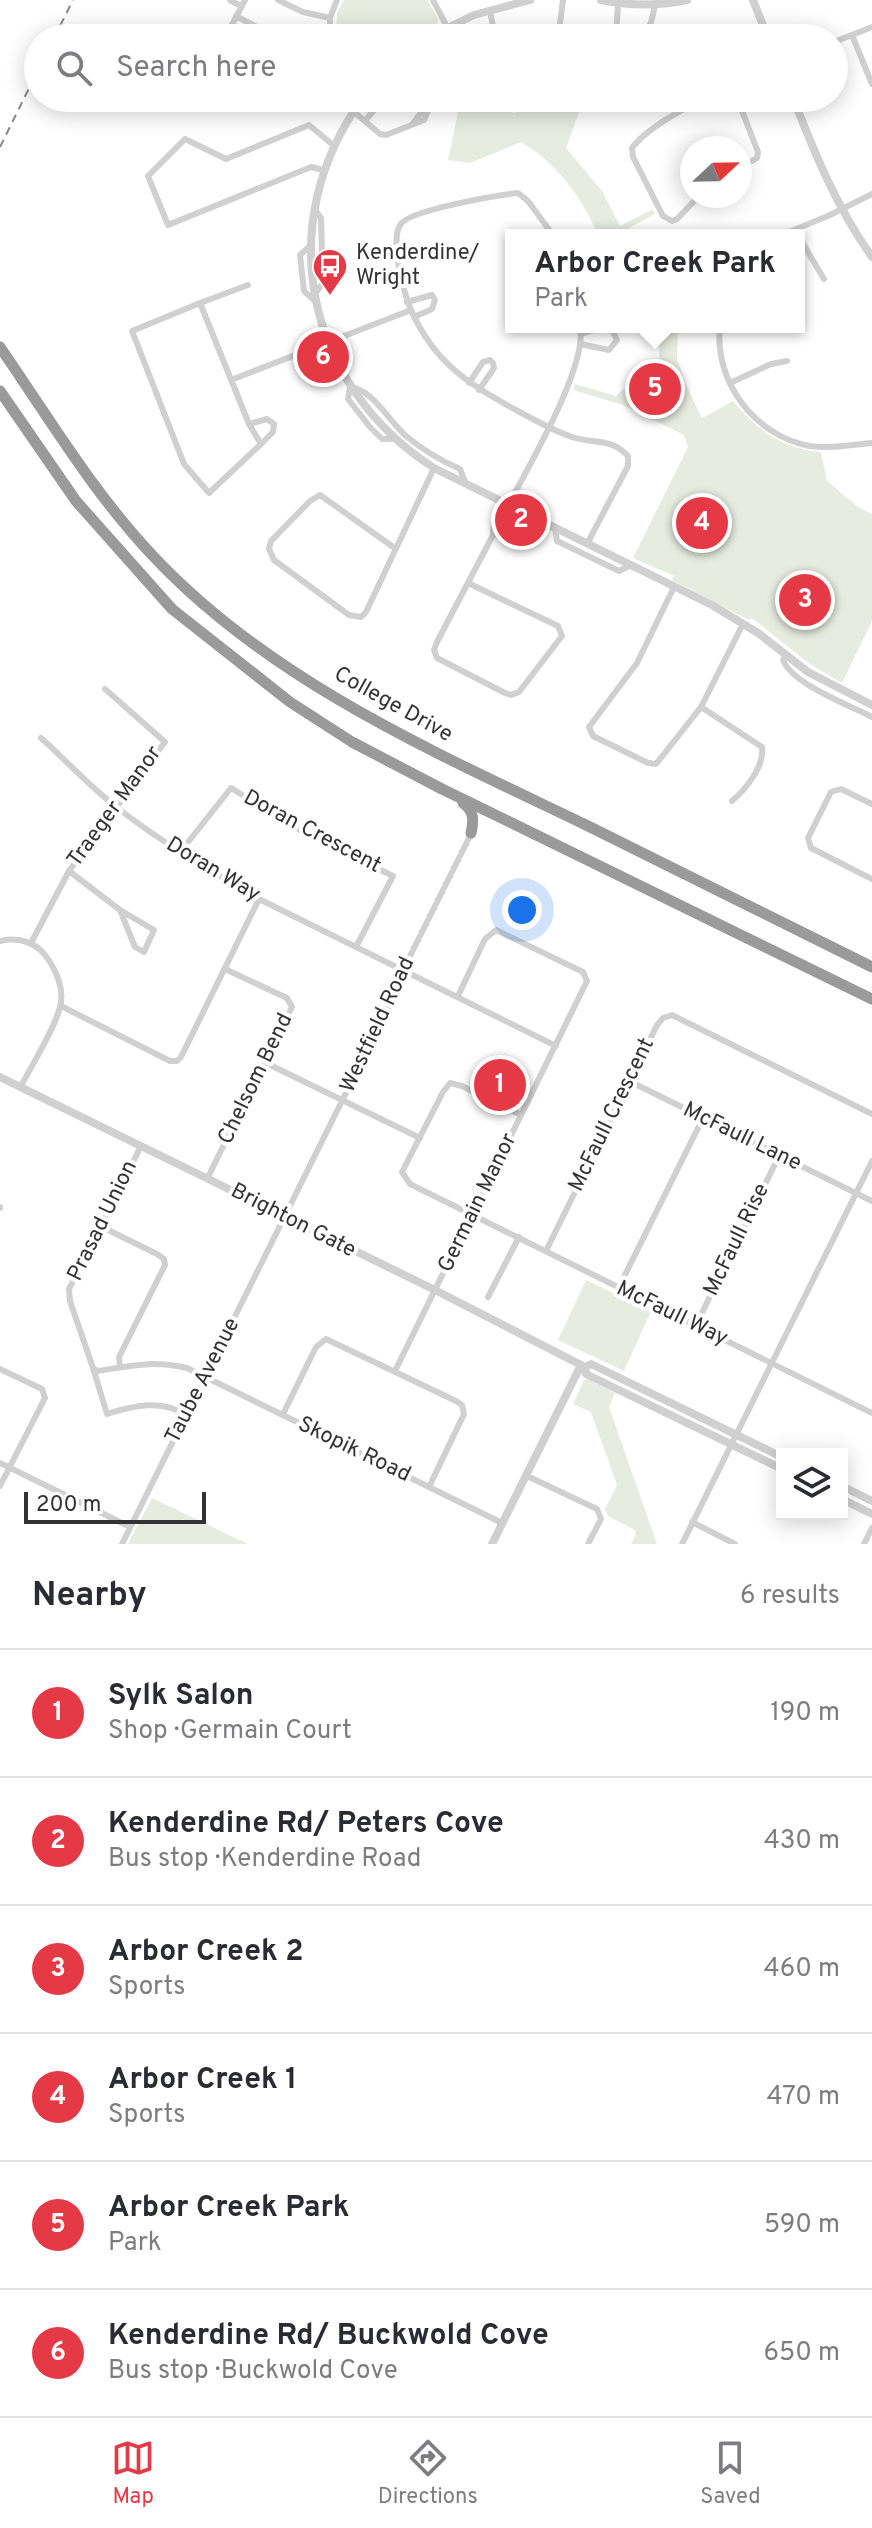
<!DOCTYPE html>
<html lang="en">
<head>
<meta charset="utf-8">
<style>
  :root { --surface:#fff; --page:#f2f2f3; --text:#2b2b33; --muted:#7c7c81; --line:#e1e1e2; --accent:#e63946 }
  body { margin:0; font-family:Overpass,sans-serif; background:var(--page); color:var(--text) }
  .controls { position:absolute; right:24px; bottom:24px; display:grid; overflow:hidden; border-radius:0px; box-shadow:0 4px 20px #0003 }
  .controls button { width:72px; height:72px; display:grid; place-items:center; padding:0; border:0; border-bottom:2px solid var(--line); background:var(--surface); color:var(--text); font:40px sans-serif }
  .compass { position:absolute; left:680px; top:136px; width:72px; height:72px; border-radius:50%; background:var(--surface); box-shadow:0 4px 20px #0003; rotate:68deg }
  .scale { position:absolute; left:24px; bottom:20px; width:182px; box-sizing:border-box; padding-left:8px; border:4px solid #333; border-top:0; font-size:22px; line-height:28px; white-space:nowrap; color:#333; -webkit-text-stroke:6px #fff; paint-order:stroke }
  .you { position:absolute; left:522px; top:910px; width:28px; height:28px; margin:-20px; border:6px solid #fff; border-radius:50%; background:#1a73e8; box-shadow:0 0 0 12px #1a73e833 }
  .badge { display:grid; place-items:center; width:52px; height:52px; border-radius:50%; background:var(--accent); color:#fff; font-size:26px; font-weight:700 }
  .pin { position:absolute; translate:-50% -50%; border:4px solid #fff; box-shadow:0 2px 8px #0006 }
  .popup { position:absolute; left:505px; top:229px; width:300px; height:104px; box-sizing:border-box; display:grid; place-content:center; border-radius:0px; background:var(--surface); filter:drop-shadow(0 2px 6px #0005); font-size:26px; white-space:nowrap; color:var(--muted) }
  .popup b { font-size:30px; color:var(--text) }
  .popup::after { content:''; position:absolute; left:50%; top:100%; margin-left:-16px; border:16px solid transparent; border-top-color:var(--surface) }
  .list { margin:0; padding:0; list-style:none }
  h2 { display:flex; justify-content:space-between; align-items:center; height:104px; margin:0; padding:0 32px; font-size:34px }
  h2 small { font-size:26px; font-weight:400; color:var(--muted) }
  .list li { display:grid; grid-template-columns:52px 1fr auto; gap:24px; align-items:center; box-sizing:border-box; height:128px; padding:0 32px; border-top:2px solid var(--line) }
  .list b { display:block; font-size:30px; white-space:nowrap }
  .list p { margin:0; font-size:26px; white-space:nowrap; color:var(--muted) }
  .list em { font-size:26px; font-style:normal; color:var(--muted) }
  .icon { flex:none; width:44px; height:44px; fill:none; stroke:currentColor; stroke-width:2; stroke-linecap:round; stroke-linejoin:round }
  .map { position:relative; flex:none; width:872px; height:1544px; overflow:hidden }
  .search { position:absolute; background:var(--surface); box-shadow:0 4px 20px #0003; left:24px; right:24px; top:24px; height:88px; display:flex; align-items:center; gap:20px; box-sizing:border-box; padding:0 28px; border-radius:44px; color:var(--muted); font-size:30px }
  .sheet { height:872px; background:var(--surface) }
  nav { display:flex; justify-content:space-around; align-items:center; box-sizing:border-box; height:112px; border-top:2px solid var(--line); background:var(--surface); font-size:22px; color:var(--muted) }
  nav a { display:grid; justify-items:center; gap:4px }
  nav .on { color:var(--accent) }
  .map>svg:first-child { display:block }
  .green { fill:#e6ecdf }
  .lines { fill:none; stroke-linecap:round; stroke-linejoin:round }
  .minor { stroke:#d0d0d0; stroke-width:6 }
  .tertiary { stroke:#d0d0d0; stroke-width:8 }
  .motorway { stroke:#9a9a9a; stroke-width:11 }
  .rail { stroke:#888; stroke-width:2; stroke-dasharray:8 6; stroke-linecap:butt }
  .labels { text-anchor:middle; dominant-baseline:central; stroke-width:8; stroke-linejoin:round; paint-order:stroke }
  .poi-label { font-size:22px; fill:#333; stroke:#fff; text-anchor:start }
  .street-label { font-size:22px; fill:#333; stroke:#fff }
</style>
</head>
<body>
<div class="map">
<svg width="872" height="1544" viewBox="0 0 872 1544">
  <rect width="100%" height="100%" fill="#fff"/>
  <g class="green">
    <polygon points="344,0 427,0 439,20 434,28 423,31 412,38 336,38 337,13"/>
    <path d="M454,98h33l3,5 24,10 38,-15h32l-18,50 36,43 18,35 33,-17 2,5 -32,17v4h-25c-16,-38 -41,-72 -77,-93l-51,21 -22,-3 11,-52z"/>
    <path d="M660,327h18l-1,32 10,28 15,31 31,-17c23,29 50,48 88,51l6,29 31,26 14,7v107l-30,62 -31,-18 -59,-47 -3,2 -77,-40 2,-4 -41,-18 55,-111 -4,-12 -61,-30 -50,-15 2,-6 41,12 43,-38z"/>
    <polygon points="586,1280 651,1311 624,1371 558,1340"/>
    <polygon points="587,1379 615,1393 609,1407 657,1544 631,1544 636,1535 635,1530 608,1516 605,1509 617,1485 591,1412 573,1404 584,1380"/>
    <polygon points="152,1498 248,1544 128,1544"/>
  </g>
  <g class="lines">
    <g class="minor">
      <polyline points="230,0 241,6"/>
      <polyline points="278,0 303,12 330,18"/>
      <polyline points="433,0 447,27"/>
      <polyline points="490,10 495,38"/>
      <polyline points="236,16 277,38"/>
      <polyline points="852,35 872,84"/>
      <polyline points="192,36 198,38"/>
      <polyline points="225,38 245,0"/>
      <polyline points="330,38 330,18 337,0"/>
      <polyline points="558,38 563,0"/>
      <polyline points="616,38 618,3"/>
      <path d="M630,38c23,-9 20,-11 25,-33"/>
      <polyline points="834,42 872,27"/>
      <polyline points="213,98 226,105 243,98"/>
      <polyline points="737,98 758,152 757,158 740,168"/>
      <polyline points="353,111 380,134 386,135 424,120 429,109 424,98"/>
      <polyline points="365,121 384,98"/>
      <polyline points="413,123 428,104"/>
      <polyline points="323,170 311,167 168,225 148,176 185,139 226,159 309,125 333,145"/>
      <path d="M699,196l-22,23 -5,2 -9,-5 -30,-59 -1,-9c14,-19 52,-40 73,-50"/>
      <polyline points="782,235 830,215 872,194"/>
      <polyline points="799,237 824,279"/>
      <polyline points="311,245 300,255 304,291 316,302"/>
      <polyline points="315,294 323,283 321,218 316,211"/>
      <polyline points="407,302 432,295 435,300 432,309 414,317"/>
      <polygon points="200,303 249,424 261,444 209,493 184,464 132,331"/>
      <polyline points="200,303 248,285"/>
      <path d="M411,310c23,52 57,74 105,100 18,10 36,20 56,27 20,7 39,0 56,19v10l-41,78"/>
      <path d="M720,327c-6,55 35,109 90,119 20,3 41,-1 62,-3"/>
      <polyline points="580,344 609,350 617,340 611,328 604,327 581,334"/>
      <path d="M231,380l180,-70c-7,-17 -21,-67 -11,-85 8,-15 99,-30 118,-32l10,8 25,34"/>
      <polyline points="469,383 483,362 490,360 493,363 494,368 479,390"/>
      <polyline points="730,383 771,364 787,361"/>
      <polyline points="249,424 267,419 274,424 273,432 261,444"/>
      <path d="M395,439h-13l-12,-12 -22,-28 2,-12c22,2 39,34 56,49 16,13 35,25 54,33l6,15"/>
      <polyline points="555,528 557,541 619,571 631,565"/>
      <polyline points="493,535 501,530 510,512 509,506"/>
      <polyline points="396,549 320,495 310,501 271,541 269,549 274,560 349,615 361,617 366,612 434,468"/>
      <path d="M468,583l90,43 4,10 -43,56 -8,3 -6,-2 -68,-35 -3,-8 3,-8 56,-107c0,-12 4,-26 16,-31 19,-37 79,-138 71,-177"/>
      <polyline points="674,587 637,663 589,727 593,736 648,763 656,764 701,707 743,624"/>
      <path d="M786,656l-3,4c9,24 66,45 89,57"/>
      <path d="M701,707l61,40c3,19 -17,43 -30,54"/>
      <path d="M41,738c26,23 50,50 78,71 43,34 93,62 140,90l297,147"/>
      <polyline points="872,804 841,789 831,792 808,838 811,848 872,879"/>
      <polyline points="181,851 231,788 303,832 393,876 356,947"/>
      <polyline points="69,871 120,910 135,947 144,952 154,930 120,910"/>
      <path d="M0,941c17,-4 34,0 45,14 11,14 20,35 15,52 -5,21 -28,58 -39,79"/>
      <polyline points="31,943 69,871 165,742 105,689"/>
      <polyline points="61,1006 170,1061 177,1061 181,1057 259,899"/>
      <polyline points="266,1063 420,1138"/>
      <polyline points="629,1081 872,1201"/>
      <polyline points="521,1115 462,1086 450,1083 443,1092 402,1172 410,1184 872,1413"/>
      <path d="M141,1146l-72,143 1,12 23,67 4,3c35,-5 54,-11 90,-3l315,155"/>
      <polyline points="207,1179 292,1007 287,998 225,969"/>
      <polyline points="0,1208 0,1207"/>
      <polyline points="100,1226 157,1254 164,1259 165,1265 119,1357 120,1366"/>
      <polyline points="546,1251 657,1025 663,1018 672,1015 872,1114"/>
      <polyline points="619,1287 703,1118"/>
      <polyline points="488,1297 519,1237"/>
      <polyline points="696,1325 779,1156"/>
      <path d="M93,1368l14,46c25,-8 56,-16 80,2"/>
      <polyline points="0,1369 42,1389 45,1398 0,1486"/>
      <polyline points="395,1371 587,981 583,972 496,930 485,939 458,996"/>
      <polyline points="283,1414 316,1347 326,1339 456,1401 462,1405 464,1414 429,1487"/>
      <polyline points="0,1463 130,1527"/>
      <polyline points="527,1476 597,1509 601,1519 588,1544"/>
      <polyline points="692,1522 735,1544"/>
      <polyline points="122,1544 406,972 406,964 471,834"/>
      <polyline points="682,1544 872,1161"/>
      <polyline points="864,1544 872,1528"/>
    </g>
    <g class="tertiary">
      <path d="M601,0c29,6 57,6 86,0"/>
      <polyline points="753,0 768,38"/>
      <polyline points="427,38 474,15 530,0"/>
      <path d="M363,98c-92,125 -58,287 71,370l278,137 46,28 50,39 64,33"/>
      <path d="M793,98c22,56 44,110 79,159"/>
      <polyline points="0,1077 435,1290 585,1367 591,1364 782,1457"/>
      <polyline points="585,1367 586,1374 782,1469"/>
      <polyline points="842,1486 872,1501"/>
      <polyline points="842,1499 872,1514"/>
      <polyline points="492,1544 581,1365"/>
    </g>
    <g class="motorway">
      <path d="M0,347c49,71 94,147 154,210 117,124 278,194 430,267 96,47 192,95 288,143"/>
      <polyline points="0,391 76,501 172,609 290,702 352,742 442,789 872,999"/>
      <path d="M463,803c11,8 11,17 8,30"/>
    </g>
    <g class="rail">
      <polyline points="54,38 73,0"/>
      <polyline points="0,147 38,70"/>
    </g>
  </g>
  <defs>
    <g id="bus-pin" transform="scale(1.8)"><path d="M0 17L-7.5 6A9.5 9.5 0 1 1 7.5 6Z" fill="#e63946" stroke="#fff"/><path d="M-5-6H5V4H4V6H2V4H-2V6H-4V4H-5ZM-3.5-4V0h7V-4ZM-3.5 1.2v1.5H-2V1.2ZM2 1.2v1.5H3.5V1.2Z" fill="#fff"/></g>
  </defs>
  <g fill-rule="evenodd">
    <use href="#bus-pin" x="330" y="266"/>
  </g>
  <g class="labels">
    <g class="poi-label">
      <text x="356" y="253">Kenderdine/<tspan x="356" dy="25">Wright</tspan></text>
    </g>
    <g class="street-label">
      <text transform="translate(393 705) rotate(29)">College Drive</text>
      <text transform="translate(115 807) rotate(-54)">Traeger Manor</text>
      <text transform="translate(312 832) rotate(28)">Doran Crescent</text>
      <text transform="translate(213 870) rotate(31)">Doran Way</text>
      <text transform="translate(378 1025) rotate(-65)">Westfield Road</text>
      <text transform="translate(256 1079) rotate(-64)">Chelsom Bend</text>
      <text transform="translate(612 1115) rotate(-64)">McFaull Crescent</text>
      <text transform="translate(742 1137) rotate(26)">McFaull Lane</text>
      <text transform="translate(478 1203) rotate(-64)">Germain Manor</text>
      <text transform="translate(103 1221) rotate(-64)">Prasad Union</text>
      <text transform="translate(293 1221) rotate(27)">Brighton Gate</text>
      <text transform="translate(737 1240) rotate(-64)">McFaull Rise</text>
      <text transform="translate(672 1314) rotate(26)">McFaull Way</text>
      <text transform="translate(203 1381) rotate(-63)">Taube Avenue</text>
      <text transform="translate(354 1450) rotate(26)">Skopik Road</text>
    </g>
  </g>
</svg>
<div class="controls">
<button><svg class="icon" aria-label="layers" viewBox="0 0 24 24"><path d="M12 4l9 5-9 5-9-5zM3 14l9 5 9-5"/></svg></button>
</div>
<svg class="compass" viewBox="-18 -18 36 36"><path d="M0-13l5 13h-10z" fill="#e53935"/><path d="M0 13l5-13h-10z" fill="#7c7c81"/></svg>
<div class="scale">200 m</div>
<div class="you"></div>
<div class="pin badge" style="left:500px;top:1085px">1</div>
<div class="pin badge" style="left:521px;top:520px">2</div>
<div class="pin badge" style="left:805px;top:600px">3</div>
<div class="pin badge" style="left:702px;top:523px">4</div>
<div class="pin badge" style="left:655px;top:389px">5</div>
<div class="popup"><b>Arbor Creek Park</b>Park</div>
<div class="pin badge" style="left:323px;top:357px">6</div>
<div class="search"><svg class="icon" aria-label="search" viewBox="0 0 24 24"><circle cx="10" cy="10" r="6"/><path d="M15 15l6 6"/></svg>Search here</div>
</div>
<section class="sheet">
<h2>Nearby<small>6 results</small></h2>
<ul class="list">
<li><span class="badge">1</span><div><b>Sylk Salon</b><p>Shop · Germain Court</p></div><em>190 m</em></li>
<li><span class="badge">2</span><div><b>Kenderdine Rd/ Peters Cove</b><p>Bus stop · Kenderdine Road</p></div><em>430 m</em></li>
<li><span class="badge">3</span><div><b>Arbor Creek 2</b><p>Sports</p></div><em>460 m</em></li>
<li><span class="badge">4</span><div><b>Arbor Creek 1</b><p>Sports</p></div><em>470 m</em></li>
<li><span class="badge">5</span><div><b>Arbor Creek Park</b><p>Park</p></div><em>590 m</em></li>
<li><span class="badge">6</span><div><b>Kenderdine Rd/ Buckwold Cove</b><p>Bus stop · Buckwold Cove</p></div><em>650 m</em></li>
</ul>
</section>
<nav>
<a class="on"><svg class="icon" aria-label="map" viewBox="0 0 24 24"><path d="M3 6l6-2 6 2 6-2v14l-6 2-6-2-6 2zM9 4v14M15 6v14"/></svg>Map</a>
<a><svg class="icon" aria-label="directions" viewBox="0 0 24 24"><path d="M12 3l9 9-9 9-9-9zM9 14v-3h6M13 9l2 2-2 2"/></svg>Directions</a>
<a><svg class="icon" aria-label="saved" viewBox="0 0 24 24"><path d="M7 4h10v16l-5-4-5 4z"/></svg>Saved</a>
</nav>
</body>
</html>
